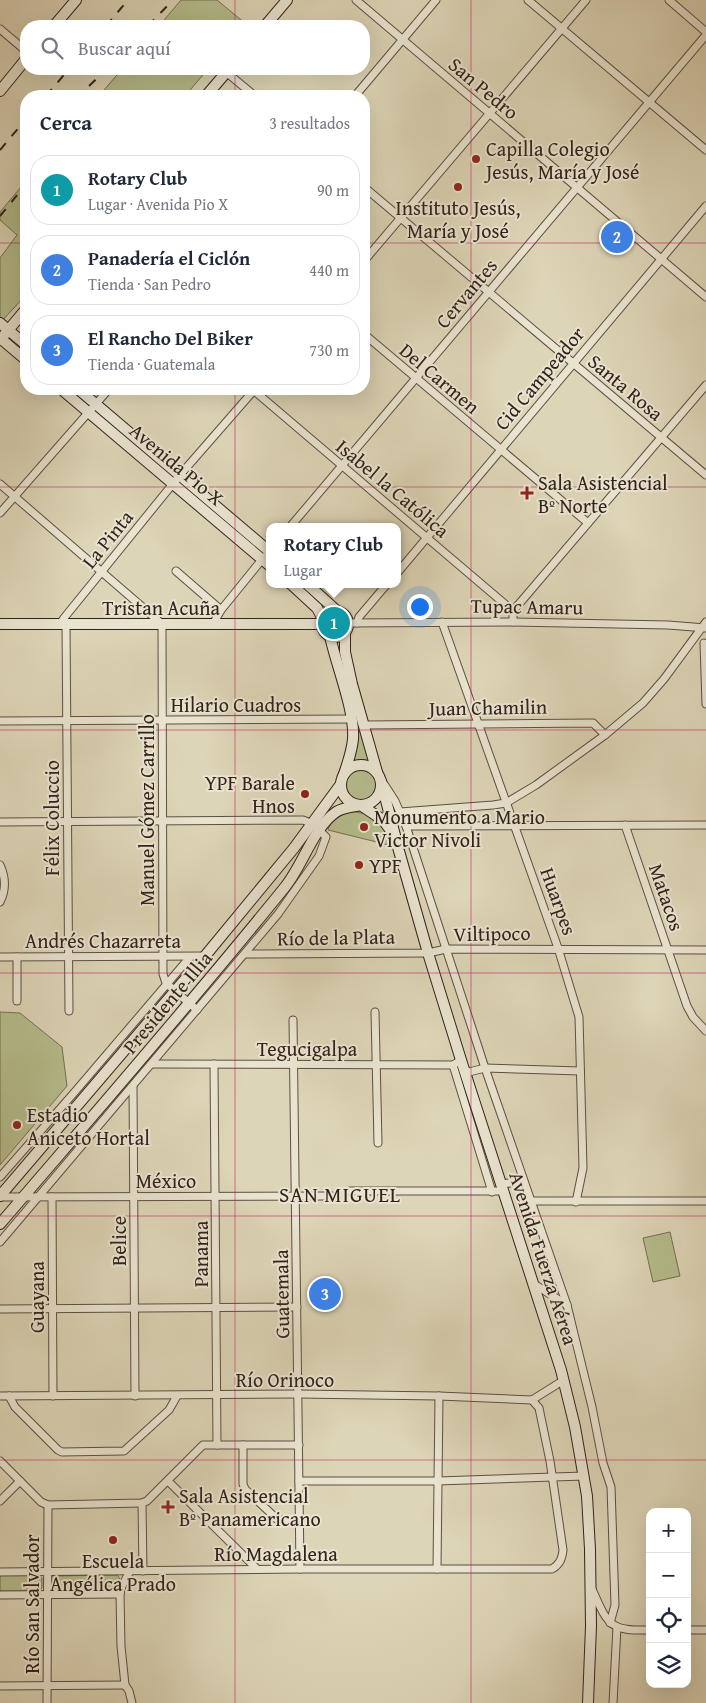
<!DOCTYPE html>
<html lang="es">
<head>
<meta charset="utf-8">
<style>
  :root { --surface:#fff; --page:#f2f2f3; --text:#1f2937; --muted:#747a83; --line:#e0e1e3; --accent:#8f2418 }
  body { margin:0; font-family:"Gentium Book Plus",serif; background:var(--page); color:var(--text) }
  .controls { position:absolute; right:15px; bottom:15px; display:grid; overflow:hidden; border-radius:10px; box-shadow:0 5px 20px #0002 }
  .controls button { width:45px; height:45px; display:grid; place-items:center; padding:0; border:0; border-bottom:1px solid var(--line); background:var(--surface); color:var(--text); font:25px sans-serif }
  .you { position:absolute; left:419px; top:606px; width:18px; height:18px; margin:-12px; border:4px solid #fff; border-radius:50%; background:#1a73e8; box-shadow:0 0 0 8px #1a73e833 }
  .badge { display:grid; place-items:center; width:32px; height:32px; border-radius:50%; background:var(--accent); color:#fff; font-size:16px; font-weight:700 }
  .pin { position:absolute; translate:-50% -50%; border:2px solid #fff; box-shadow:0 1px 5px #0006 }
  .popup { position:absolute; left:266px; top:523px; width:135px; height:65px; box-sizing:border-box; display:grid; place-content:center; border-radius:10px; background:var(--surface); filter:drop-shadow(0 1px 4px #0005); font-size:16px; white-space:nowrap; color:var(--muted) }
  .popup b { font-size:19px; color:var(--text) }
  .popup::after { content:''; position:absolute; left:50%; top:100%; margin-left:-10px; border:10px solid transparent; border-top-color:var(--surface) }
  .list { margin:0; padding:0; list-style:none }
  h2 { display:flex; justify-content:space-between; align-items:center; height:65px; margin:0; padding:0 20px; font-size:21px }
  h2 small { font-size:16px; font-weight:400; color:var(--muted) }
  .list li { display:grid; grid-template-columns:32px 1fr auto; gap:15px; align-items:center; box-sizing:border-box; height:70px; margin:0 10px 10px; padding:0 10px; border:1px solid var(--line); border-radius:20px }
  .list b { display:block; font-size:19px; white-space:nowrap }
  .list p { margin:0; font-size:16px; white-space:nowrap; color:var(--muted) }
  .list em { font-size:16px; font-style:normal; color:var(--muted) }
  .icon { flex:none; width:28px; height:28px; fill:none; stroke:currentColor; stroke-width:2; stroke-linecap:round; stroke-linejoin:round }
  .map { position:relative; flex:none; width:706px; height:1703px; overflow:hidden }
  .search { position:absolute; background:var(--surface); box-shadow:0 5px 20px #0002; left:20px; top:20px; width:350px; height:55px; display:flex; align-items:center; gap:12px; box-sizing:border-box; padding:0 18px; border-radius:20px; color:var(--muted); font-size:19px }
  .panel { position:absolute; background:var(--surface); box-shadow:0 5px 20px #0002; left:20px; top:90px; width:350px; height:305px; border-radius:20px }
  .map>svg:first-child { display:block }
  .green { fill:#b5bc8c; stroke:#746f54 }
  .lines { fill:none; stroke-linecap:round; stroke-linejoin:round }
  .street-casing { stroke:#5d4f43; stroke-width:9 }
  .secondary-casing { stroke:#32221c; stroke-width:12 }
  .street { stroke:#e9e4d0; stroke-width:7 }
  .secondary { stroke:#e9e4d0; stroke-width:10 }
  .rail { stroke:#32221c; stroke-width:2; stroke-dasharray:9 9; stroke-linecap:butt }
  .grid { fill:none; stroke:#c2185b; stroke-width:1; stroke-opacity:0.55 }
  .poi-dot { fill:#8f2418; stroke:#e9e4d0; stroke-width:2 }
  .labels { text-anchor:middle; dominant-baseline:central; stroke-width:4; stroke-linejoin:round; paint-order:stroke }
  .street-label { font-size:20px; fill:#32221c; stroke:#e9e4d0 }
  .poi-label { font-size:20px; fill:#32221c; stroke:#e9e4d0; text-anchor:start }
  .neighbourhood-label { font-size:21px; letter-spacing:1px; fill:#32221c; stroke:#e9e4d0 }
</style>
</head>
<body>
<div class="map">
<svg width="706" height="1703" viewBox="0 0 706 1703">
  <rect width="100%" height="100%" fill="#ddd5b7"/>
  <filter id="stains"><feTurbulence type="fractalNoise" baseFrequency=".004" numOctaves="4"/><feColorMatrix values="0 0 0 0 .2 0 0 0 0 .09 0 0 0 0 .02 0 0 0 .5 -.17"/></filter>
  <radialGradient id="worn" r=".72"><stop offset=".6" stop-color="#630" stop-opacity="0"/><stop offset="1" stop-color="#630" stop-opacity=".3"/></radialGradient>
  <g class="green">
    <polygon points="181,0 217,0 246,24 244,26 159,26"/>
    <polygon points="122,69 208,69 185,96 99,96"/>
    <polygon points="26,181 26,240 24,243 26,246 26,295 0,323 0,258 17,235 0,220 0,212"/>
    <circle cx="334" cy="624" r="6"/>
    <polygon points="356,715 370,761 364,760 353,761"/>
    <circle cx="362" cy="785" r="16"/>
    <path d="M348,812c20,-2 39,12 43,32l-2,1 -61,-15c2,-9 12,-14 20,-18z"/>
    <polygon points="0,1012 20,1013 62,1047 67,1086 0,1165"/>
    <polygon points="670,1232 680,1276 653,1282 643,1238"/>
    <polygon points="0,1575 39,1575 42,1578 42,1588 39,1591 0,1591"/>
    <polygon points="117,1575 120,1579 115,1588 111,1590 52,1590 50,1589 50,1578 53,1576"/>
  </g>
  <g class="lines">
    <g class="street-casing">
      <g id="street">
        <polyline points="356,0 706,297"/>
        <polyline points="528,0 706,150"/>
        <polyline points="669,0 706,32"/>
        <polyline points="0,29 26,51"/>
        <polyline points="226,72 255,96"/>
        <polyline points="355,96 436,0"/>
        <polyline points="364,187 706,475"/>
        <polyline points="364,261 586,0"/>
        <polyline points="364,334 588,523"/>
        <polyline points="252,389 513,611"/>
        <polyline points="0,484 162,624 163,974 166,983 197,1010"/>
        <polyline points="0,513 109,389"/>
        <polyline points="290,527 706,35"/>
        <polyline points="176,571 221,610"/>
        <polyline points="398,572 706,206"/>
        <polyline points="442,622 558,948 579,1017 583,1168 576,1202"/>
        <polyline points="513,622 513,611 706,385"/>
        <polyline points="348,623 513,622 668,625 706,628"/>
        <polyline points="357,623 359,617 387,584"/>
        <polyline points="60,624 64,618 180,475 255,389"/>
        <polyline points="66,624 69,1011"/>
        <polyline points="213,624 221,610 264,557"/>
        <polyline points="704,643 706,704"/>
        <polyline points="0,721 352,719"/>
        <polyline points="364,725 593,723 605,735"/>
        <polyline points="384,784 395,801 406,826 485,1068 567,1305 592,1407 603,1463 611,1487 615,1605 610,1623"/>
        <polyline points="400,812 493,805 506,803 536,785 605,735 643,703 664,679 706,622"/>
        <polyline points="0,822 303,820 313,824 326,837 319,856 278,914 0,1242"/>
        <polyline points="625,825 687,1006 693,1017 706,1031"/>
        <polyline points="406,826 706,825"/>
        <path d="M0,865c6,13 6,25 0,37"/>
        <polyline points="245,954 428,953 446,949 706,950"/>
        <polyline points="0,957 205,956"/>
        <polyline points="17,957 17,1001"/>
        <polyline points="375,1012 378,1143"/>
        <polyline points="293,1020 300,1569"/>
        <polyline points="152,1064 453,1065 461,1060"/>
        <polyline points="214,1064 217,1445"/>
        <polyline points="453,1065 492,1192"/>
        <polyline points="465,1073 485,1068 580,1071"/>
        <polyline points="133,1086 135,1396"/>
        <polyline points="0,1177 73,1094 190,957"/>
        <polyline points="502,1184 523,1181"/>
        <polyline points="350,1191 504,1191"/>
        <polyline points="0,1197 332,1196"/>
        <polyline points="52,1197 53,1396"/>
        <polyline points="531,1201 706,1201"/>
        <polyline points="534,1284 567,1305"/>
        <polyline points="0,1309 297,1307"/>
        <polyline points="0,1396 298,1394 439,1396 532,1400 564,1380"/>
        <polyline points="9,1396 15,1407 58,1450 62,1452 124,1451 169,1410 177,1396"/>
        <polyline points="243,1445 243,1484 245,1489 278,1520 300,1521"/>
        <polyline points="0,1461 41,1502 48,1505 142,1503 147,1501 203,1445 299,1445"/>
        <polyline points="168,1481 257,1569"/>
        <polyline points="299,1481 438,1481 584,1476"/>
        <polyline points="0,1501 20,1481"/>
        <polyline points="142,1503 143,1571"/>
        <polyline points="437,1569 439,1396"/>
        <polyline points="130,1571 122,1586 120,1594 121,1646 125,1685 129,1691 132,1703"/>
        <path d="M0,1572l300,-3h252c8,-5 10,-10 11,-19l-13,-89 -11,-53 -7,-8"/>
        <path d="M592,1589c16,36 17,42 58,41"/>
        <polyline points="0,1595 120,1594"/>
        <polyline points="687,1630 706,1630"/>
        <polyline points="0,1686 125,1685"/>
        <polyline points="47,1703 48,1505"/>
        <polyline points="613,1703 617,1627"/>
      </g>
    </g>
    <g class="secondary-casing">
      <g id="secondary">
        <polyline points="54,26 76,0"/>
        <polyline points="265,26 287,0"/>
        <polyline points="0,91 26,59"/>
        <polyline points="206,96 229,69"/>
        <polyline points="0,323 26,345"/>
        <polyline points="0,338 26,360"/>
        <polyline points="0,340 26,309"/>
        <polyline points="61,389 270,566"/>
        <polyline points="78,389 270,552"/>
        <polyline points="291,584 317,608 323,619"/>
        <polyline points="307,584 337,611"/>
        <circle cx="335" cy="624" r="13"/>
        <polyline points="0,624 322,624"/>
        <polyline points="345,631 345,652 352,684 377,772"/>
        <path d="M330,636c6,29 25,74 23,103 -1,12 -5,23 -9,35"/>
        <circle cx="361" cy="785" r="20"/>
        <polyline points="381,781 399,851 428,953 461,1060 561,1370 575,1427 587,1496 590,1549 591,1626 588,1703"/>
        <polyline points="362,806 383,820 392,832"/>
        <polyline points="0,1196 205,956 294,848 341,784"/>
        <path d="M0,1224c96,-112 193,-223 285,-337 18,-22 28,-59 51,-75 6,-4 14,-5 21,-6"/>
      </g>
    </g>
    <use href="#street" class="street"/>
    <use href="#secondary" class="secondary"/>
    <g class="rail">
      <polyline points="106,26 128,0"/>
      <polyline points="148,26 173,0"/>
      <polyline points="89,86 107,69"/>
      <polyline points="46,96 69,69"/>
      <polyline points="0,150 26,119"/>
      <polyline points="0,216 26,184"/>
    </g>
  </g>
  <path class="grid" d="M235,0v26M471,0v1703M235,69v27M0,243h26M364,243h342M235,389v1314M0,487h706M0,730h706M0,973h706M0,1216h706M0,1460h706"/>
  <g class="poi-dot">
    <circle cx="476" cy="159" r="5"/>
    <circle cx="458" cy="187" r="5"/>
    <path d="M524.5 485.5h5v5h5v5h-5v5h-5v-5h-5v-5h5z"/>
    <circle cx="305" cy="794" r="5"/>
    <circle cx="364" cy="827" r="5"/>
    <circle cx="359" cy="865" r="5"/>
    <circle cx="17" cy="1125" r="5"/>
    <path d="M165.5 1499.5h5v5h5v5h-5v5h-5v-5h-5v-5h5z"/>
    <circle cx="113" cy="1540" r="5"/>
  </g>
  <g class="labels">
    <g class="street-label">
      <text transform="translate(484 88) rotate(40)">San Pedro</text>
      <text transform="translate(466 293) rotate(-50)">Cervantes</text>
      <text transform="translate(440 378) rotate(40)">Del Carmen</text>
      <text transform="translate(539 378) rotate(-50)">Cid Campeador</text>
      <text transform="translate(626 387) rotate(40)">Santa Rosa</text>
      <text transform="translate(177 464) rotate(40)">Avenida Pio X</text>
      <text transform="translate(393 488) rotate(40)">Isabel la Católica</text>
      <text transform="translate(107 539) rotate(-51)">La Pinta</text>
      <text transform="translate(527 606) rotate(1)">Tupac Amaru</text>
      <text x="161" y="607">Tristan Acuña</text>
      <text x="236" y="704">Hilario Cuadros</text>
      <text transform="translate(488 707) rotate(-1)">Juan Chamilin</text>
      <text transform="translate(146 810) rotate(-90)">Manuel Gómez Carrillo</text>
      <text transform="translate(51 818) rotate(-90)">Félix Coluccio</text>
      <text transform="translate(667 897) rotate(71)">Matacos</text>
      <text transform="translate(559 901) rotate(70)">Huarpes</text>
      <text transform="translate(492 933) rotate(-1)">Viltipoco</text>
      <text transform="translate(336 937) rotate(-1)">Río de la Plata</text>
      <text x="103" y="940">Andrés Chazarreta</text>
      <text transform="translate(167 1002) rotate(-50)">Presidente Illia</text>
      <text x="307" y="1048">Tegucigalpa</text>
      <text x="166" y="1180">México</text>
      <text transform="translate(118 1241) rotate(-90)">Belice</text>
      <text transform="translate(200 1254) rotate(-90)">Panama</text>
      <text transform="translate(544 1258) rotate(72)">Avenida Fuerza Aérea</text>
      <text transform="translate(281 1294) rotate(-91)">Guatemala</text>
      <text transform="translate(36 1297) rotate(-90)">Guayana</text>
      <text x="285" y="1379">Río Orinoco</text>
      <text x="276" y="1553">Río Magdalena</text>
      <text transform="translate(31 1604) rotate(-90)">Río San Salvador</text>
    </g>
    <g class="poi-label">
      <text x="486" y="148">Capilla Colegio<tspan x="486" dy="23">Jesús, María y José</tspan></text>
      <text x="458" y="207" text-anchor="middle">Instituto Jesús,<tspan x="458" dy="23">María y José</tspan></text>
      <text x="538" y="482">Sala Asistencial<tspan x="538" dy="23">Bº Norte</tspan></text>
      <text x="295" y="782" text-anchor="end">YPF Barale<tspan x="295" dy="23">Hnos</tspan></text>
      <text x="374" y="816">Monumento a Mario<tspan x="374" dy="23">Victor Nivoli</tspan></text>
      <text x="369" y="865">YPF</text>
      <text x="27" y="1114">Estadio<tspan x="27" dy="23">Aniceto Hortal</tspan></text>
      <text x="179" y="1495">Sala Asistencial<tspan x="179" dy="23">Bº Panamericano</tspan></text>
      <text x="113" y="1560" text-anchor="middle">Escuela<tspan x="113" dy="23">Angélica Prado</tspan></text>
    </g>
    <g class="neighbourhood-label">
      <text x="340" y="1194">SAN MIGUEL</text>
    </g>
  </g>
  <rect width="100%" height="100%" filter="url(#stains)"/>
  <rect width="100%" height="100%" fill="url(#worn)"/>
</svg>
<div class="controls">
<button>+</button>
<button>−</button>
<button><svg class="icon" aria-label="locate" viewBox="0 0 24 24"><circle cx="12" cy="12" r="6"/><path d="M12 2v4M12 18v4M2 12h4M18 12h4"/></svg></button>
<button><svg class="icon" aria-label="layers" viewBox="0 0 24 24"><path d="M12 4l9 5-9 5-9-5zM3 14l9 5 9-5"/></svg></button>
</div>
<div class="you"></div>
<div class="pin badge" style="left:334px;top:623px;background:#0f9aa8">1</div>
<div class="popup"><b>Rotary Club</b>Lugar</div>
<div class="pin badge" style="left:617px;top:237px;background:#3f7fe0">2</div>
<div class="pin badge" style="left:325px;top:1294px;background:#3f7fe0">3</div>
<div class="search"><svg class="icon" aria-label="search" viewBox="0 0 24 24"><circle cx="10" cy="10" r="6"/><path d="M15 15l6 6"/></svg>Buscar aquí</div>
<section class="panel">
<h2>Cerca<small>3 resultados</small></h2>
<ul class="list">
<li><span class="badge" style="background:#0f9aa8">1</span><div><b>Rotary Club</b><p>Lugar · Avenida Pio X</p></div><em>90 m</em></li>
<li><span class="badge" style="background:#3f7fe0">2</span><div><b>Panadería el Ciclón</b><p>Tienda · San Pedro</p></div><em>440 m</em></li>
<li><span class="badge" style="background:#3f7fe0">3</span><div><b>El Rancho Del Biker</b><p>Tienda · Guatemala</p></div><em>730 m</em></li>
</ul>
</section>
</div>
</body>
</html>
